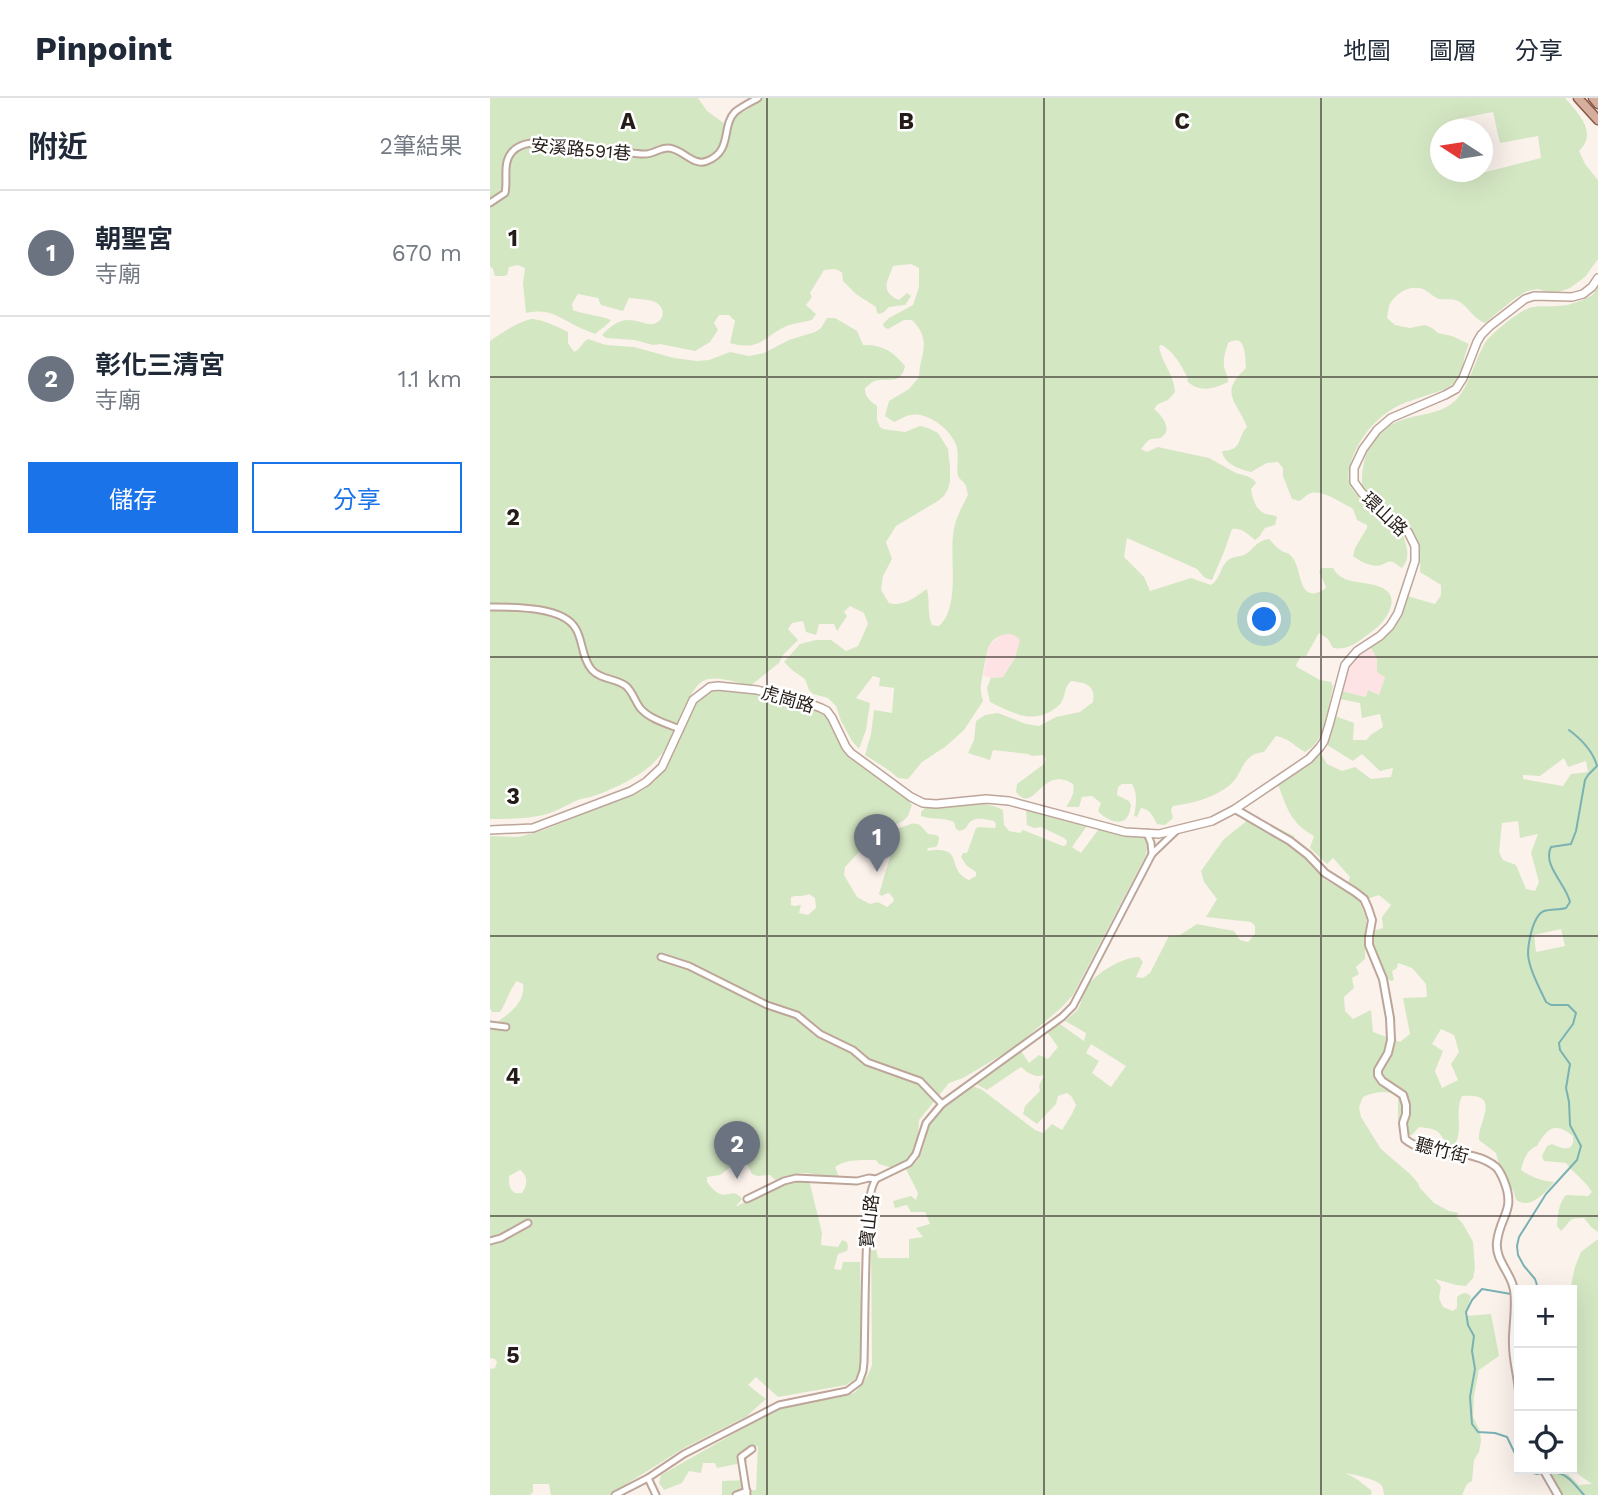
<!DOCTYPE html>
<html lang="zh-TW">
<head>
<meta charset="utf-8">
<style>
  :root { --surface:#fff; --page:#f6f6f7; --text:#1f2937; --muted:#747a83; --line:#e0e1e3; --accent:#1a73e8 }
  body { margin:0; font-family:"Work Sans","Noto Sans TC",sans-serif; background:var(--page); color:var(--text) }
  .controls { position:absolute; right:21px; bottom:21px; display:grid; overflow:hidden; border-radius:0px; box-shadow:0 7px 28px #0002 }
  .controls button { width:63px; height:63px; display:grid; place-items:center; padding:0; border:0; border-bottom:2px solid var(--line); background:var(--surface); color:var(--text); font:35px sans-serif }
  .compass { position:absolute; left:940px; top:21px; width:63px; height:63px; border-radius:50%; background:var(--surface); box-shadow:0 7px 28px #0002; rotate:282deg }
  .you { position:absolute; left:775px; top:522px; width:24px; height:24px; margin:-18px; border:5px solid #fff; border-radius:50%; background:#1a73e8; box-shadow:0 0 0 10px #1a73e833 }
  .badge { display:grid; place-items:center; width:46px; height:46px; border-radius:50%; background:var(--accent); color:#fff; font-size:23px; font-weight:700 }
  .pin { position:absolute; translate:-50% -58px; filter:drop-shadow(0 2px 4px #0008) }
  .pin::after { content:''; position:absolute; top:37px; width:24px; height:21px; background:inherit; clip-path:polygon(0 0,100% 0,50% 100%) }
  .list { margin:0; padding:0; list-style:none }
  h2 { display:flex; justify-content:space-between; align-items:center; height:91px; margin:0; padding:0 28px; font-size:30px }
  h2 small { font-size:23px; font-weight:400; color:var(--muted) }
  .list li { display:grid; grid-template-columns:46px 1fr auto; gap:21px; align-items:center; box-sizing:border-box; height:126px; padding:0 28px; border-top:2px solid var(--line) }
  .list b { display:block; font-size:26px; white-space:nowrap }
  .list p { margin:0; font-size:23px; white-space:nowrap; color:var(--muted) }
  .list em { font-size:23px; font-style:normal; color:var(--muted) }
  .actions { display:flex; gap:14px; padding:21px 28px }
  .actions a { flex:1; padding:16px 0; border:2px solid var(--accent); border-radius:0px; text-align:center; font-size:24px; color:var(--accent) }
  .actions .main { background:var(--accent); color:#fff }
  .icon { flex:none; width:38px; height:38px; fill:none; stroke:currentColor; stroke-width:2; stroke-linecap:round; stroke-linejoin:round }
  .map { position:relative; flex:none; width:1108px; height:1397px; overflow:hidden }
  header { display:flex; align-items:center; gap:42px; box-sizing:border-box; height:98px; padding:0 35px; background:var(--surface); border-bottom:2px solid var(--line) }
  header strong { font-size:33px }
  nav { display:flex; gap:38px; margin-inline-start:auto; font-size:24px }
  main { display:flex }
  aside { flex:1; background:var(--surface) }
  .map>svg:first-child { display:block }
  .industrial { fill:#fee3e5 }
  .green { fill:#d4e7c3; fill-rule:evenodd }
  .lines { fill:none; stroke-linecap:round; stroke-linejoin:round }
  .stream { stroke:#7ab2b3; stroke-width:2 }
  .minor-casing { stroke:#bda699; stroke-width:9 }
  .tertiary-casing { stroke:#bda699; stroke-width:10 }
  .secondary-casing { stroke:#bda699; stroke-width:10 }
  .primary-casing { stroke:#865845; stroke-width:11 }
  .minor { stroke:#fff; stroke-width:5 }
  .tertiary { stroke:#fff; stroke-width:6 }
  .secondary { stroke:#fff; stroke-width:7 }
  .primary { stroke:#d6ae9e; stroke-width:8 }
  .grid { fill:none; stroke:#241c17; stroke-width:2; stroke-opacity:0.55 }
  .labels { text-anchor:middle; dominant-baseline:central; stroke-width:5; stroke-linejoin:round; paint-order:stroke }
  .street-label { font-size:18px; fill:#241c17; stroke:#fff }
  .grid-label { font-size:23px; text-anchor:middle; font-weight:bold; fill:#241c17; stroke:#fff; stroke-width:5; stroke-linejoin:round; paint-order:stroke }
</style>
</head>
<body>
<header>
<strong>Pinpoint</strong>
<nav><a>地圖</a><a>圖層</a><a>分享</a></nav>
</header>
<main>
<aside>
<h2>附近<small>2筆結果</small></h2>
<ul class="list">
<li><span class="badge" style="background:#6b7280">1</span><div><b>朝聖宮</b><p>寺廟</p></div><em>670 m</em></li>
<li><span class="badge" style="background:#6b7280">2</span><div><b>彰化三清宮</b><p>寺廟</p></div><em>1.1 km</em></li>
</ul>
<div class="actions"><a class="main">儲存</a><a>分享</a></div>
</aside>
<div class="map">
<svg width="1108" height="1397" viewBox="0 0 1108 1397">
  <rect width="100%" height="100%" fill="#fcf2ec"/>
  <g class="industrial">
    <polygon points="519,535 526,537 531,542 525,560 513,579 501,580 493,577 499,548 512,536"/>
    <polygon points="880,549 888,560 895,579 889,597 876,599 852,593 862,563 873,552"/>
  </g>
  <g class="green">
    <path d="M0,0h208l9,13 18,13 7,-8 15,-6 15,-12h803c14,16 33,35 14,53l6,13 13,16v79l-13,18 -15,11 -14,5h-7l-11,-4 -11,2 -13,8 -29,24c-11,-4 -15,-14 -25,-21 -6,-4 -14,-2 -21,-3 -6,-2 -10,-7 -14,-9 -13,-6 -26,1 -34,12 -3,4 -3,11 -4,16l8,7 15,3 15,-3 7,3 6,5 14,3 17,8c-2,5 -4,10 -5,15 -1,8 0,14 -5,20 -9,10 -22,13 -34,17 -8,3 -17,5 -25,9 -25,12 -42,34 -50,60 -11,36 38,45 52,68 2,4 4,11 5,16 1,7 0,13 -5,19 -3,-1 -6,-5 -9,-6 -5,-2 -8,2 -12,3 -8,3 -22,-4 -28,-9l2,-8 12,-20v-3l-10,-5 -4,-11 -3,-2c-11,-5 -29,-19 -41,-13 -3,1 -6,5 -10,7l-7,-2 -9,-23v-8l-5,-6 -11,1 -16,9c-12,-3 -27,-8 -29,-21 22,-1 14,-13 25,-24 -10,-26 -29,-33 -1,-59 -1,-12 0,-36 -18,-25 -2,7 -5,15 -4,23 1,6 4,10 4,16 -14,7 -29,11 -41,-1l1,-3c-8,-14 -13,-25 -26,-33l-3,1c3,18 15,28 16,46l-7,8 -10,4 -4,5c8,6 20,22 6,29 -3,1 -8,0 -11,2 -3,2 -6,7 -8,9l6,3 11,-5 51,11 27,15 11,3 7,4 2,3 -5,6c2,10 4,21 15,25 4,1 8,1 11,3l-2,8 -10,3 -6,9 -4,3c-7,-6 -14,-13 -23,-11l-8,23 -12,28 -7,-2 -8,-9 -70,-31 -3,19 20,20 6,14 41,-13 20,7c9,-6 9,-17 16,-24 5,-5 11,-4 17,-6 10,-5 11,-14 25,-16 4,4 8,9 13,12 7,4 4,-1 10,6 11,12 5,49 33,32l1,-2 -7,-16 3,-3h11c3,5 6,8 12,11 14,6 52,2 46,27 -4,15 -15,23 -28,32 -9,7 -18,12 -30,10l-5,-9 -9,-6 -13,23h-5l-5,9 1,2 23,13 11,2 2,4c-5,23 -6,54 -28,66 -12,-7 -15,-13 -29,-16l-12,16c-23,2 -20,21 -34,33 -16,13 -36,18 -57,21l-2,4 2,8 -8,7 -8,-1c-4,-8 -7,-15 -16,-16l-4,9 -3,-1c2,-10 4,-22 -2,-32h-10l-4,3 -1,8 12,6 2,4c-1,4 -1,8 -3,11 -7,12 -23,3 -30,-5l3,-8 -9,-7 -10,1 -3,10h-13c5,-8 9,-13 7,-23 -32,-20 -38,32 -57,8l1,-8 27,-20 2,-5 -3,-4 -11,1 -4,-2 -35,-4 -3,10 -22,-7 6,-13 2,-19 9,-6 13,-2 28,11 13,2 17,-9 24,-5 13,-10c3,-18 -8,-19 -22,-21 -7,7 -5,12 -9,20 -2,4 -5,6 -8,8 -22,16 -43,3 -64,-7l-3,-14 4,-10 12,-1 12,-19 5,-18c-9,-11 -24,-6 -31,6 -2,4 -9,39 -8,44 0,4 1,7 2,11l-19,29 -19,17 -23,15 -14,17 -10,-1 -8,-7 -25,-16 6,-21 3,-24 18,3 2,-25 -15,-2 1,-8 -7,-2 -17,22 14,5 -4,27 -7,19 -7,-8 -11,-20 -5,-15 -8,-8 -15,-4 -4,-4 -4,-11 -13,-9 -8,-8 16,-18 16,-4h15l15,11 12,-5 10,-22 -4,-11 -14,-7 -6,6 3,4 -10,15 -3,-7h-15l-3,11 -10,-3 -3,-11 -11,2 -4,6 10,11 -15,15 -4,8 -29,23c-11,-3 -36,-12 -47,-5 -14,8 -26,46 -33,60 -12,23 -30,34 -52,45 -8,3 -16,8 -25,10 -5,2 -10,2 -15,4 -14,6 -25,14 -40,16 -16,3 -32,3 -48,3v-478c12,-8 27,-19 41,-22 8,-1 30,9 37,13v11l6,9c7,-3 8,-10 14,-13l18,6 28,2 40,11 23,3 12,-1 21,-8 19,4 15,-3 25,-13 26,-8 6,-4 6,-10h8l22,13 6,14c19,-1 31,7 42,21 -4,20 -17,11 -30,15 -4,1 -7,5 -10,7 -1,9 6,13 12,18v14l3,7 3,2 22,3 15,-6 8,2 10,5 10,16 2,18v15l-2,7 -4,7 -6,5 -42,25 -10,16 6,17 -9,17 -2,14 8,13c15,4 26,-6 38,-14 3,11 0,27 5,36l7,1c21,-19 11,-65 14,-90 1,-15 8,-27 15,-41 -1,-3 -1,-7 -3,-11 -2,-3 -6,-5 -7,-8 -2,-9 1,-19 -1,-28 -4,-17 -29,-37 -47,-33 -5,1 -11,5 -16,7l-9,-6 4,-15 20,-12 10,-12c1,-25 14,-35 -7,-57h-8l-16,9 -4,-2 -1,-3 6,-6 24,-13 6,-18v-19l-8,-4 -18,2c-6,16 -13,26 6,34l8,-7 4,3 -6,9 -16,2 -5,5 -5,2 -2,-1 -1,-6 -20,-13 -13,-13 -1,-8 -2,-2 -6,-2 -10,1 -14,23 2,4 -6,8 10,9 -4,6c-7,2 -16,3 -23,5 -25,10 -27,27 -59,18l5,-22 -6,-6h-10l-5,8 4,7 -8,12 -15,9 -35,-7 -7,1 -18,-5 -29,-2 -4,-3c9,-10 20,-18 34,-14 6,1 11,4 17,3 14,-3 12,-20 -1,-23 -7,-2 -15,-2 -23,-3l-6,13 -22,-6 -3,-7 -20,-4 -6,10 1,6c13,5 25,5 38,10 -4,6 -11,9 -16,14 -9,-4 -18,-7 -26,-12 -17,-9 -24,-13 -43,-9l-3,-30 2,-15 -7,-3 -9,2 -2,8 -3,1h-9l-2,-7 -3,-3zM1003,14l7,31 38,-7 3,22 -79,20 -3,-6h-19v-42l17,-1v-10z"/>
    <path d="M1108,188v946l-7,-5 -7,-9c-19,0 -12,4 -23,13l-4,-5c1,-11 1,-22 9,-31l22,1 4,-4c-7,-12 -18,-18 -26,-29l-22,-2 -2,-5 5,-10 5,-2c10,5 23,9 21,-8 -19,-15 -26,-7 -36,10 -10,3 -14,15 -16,24 10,7 20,11 33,12 -9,11 -24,28 -38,18l-3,-10 -9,-6 -8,-31 -17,-13c-2,-19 25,-47 -17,-44 -8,16 2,33 -7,48l-5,1c-7,-4 -6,-7 -11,-12 -4,-5 -14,-5 -20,-6l-7,8h-6l-8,-14v-24c-10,-8 -24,-5 -35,0l-4,10 2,10 20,32 29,25 8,9 2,5 14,15 15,8 10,2 -3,3 7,8 10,18 2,26 -2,10 -7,8 -10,-1 -21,-6 6,8 -2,11 4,9 10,4 4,-3v-11l4,-3 5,-1 5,3 -6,20 26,-2 8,42 -20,14 -5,26 -1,21 7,14 1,10 -2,11 -5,8 -2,21 -5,3 -5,11h-78c-1,-4 0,-8 -4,-11 -7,-6 -26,-9 -34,-11l12,7 14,11 -1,4h-649v-14l23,-1 1,11 10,-1 2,-44 -12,4 1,12 -30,6 -2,-5h-12l-2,10 -12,-2 -7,12 -18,7 -5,-7 2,-8 102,-58 25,-12 66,-12c9,-8 14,-17 18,-28l-1,-115 5,-1 2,9h31v-19l14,-2 -7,-9 14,-4 -5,-12h-14l-4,-7 -12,3 -2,-7 18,-5 5,4 2,-7 -12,-24c22,-8 16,-36 27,-52 6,-9 29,-24 39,-31l9,3 54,41 8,3 9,-9 10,6 10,-16 4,-9 -4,-8 -5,-4 -9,3 -2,8 -19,20 -14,-10 2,-8 15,-15 -1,-5 5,-11c-10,3 -16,-2 -23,-8l-34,23 -11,-6 45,-33 8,12 10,-8 9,4 10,-12 -11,-15 13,-8 24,17 2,-8 -21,-12c4,-4 10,-8 13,-12 4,-6 4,-15 8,-21 9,-15 37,-31 53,-31l4,5 -7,15 7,1 7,-5 19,-37 11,-1 17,-11 37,7 6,9 8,2 7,-8v-8l-4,-4 -45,-5 11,-18 -13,-17 -3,-11 23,-32 29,-23 41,20 -2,9 13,9 20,26 33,18 8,20 -1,41 -9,8 3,7 -7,4 2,10 -10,9 1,14 8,8 18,-9 2,22 27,10 10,-8 -7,-36 24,-1 -1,-13 -14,-16 -14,-5 -1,5 -5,3 2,9 -3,1c-18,-10 -17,-32 -18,-50l10,-3 -1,-11 9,-12 -12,-10 -12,4 -19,-16 2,-6 -17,-19 -6,6 -17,-16 4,-12c-25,-14 -27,-29 -37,-54l14,-5 30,-23 6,10 15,7 13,-4 16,12 20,-2 2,-9 -13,3 -18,-17 -9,7 -26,-16 8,-29 19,7 -1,17h13l6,-6 11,-7 -3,-13 -18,4 -2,-15 -20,-4 2,-8 24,6 2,-7 11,5 6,-18 -8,-5v-14l-7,-11 19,-14 18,-37 28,8 6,-9v-10l-21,-13c3,-49 -28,-55 -58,-85 -1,-30 9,-57 40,-67 20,-7 38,-5 54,-20 14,-15 18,-39 29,-57 6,-9 26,-25 36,-31 12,-8 23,-5 36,-6 9,0 17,-3 26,-6 0,-1 9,-4 9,-5 3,-2 4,-6 6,-9zM1074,660l4,9 18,-6 2,11 -17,2 -8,12 -40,-7v-4l17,1zM1028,723l2,17 18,-4 -7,19 8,29 -4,9 -9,-2 -10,-24 -13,-5 -4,-8 3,-29zM1071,831l4,17 -29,6 -2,-17zM951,931l13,6 5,17 -8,12 7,16 -16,8 -7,-17 8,-20 -11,-7zM601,946l35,22 -15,21 -19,-14 7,-12 -13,-8z"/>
    <path d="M229,590l26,2 69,15 15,11 7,22 11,15 57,40 8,12 -4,11 -5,5 -24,12 -7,9 -12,9 -15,16 -1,8 13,22 13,7 8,-2 9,5 6,-5 1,-3 -5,-6 -4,1 -3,2 -3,-2 11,-37c-4,-7 -8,-20 0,-26 6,-4 3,0 10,-3 16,-6 17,-8 28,6l8,1 3,2 -1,7 -2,3 -8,1 -1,3c40,-6 17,18 42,29l7,-4v-4l-9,-6 -6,-9 2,-4h4l9,-25 4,-1 15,1 1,-4 -2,-3c-12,-2 -22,-6 -28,7l-6,3 -4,-2 -2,-7c-11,-5 -22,-2 -33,-6v-4l5,-5c25,-2 56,-9 77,3l1,15 5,6 11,2 3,-3 40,16 3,-1 1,-4 -3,-3 -23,-11 -7,1 -7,-3 -1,-16 63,14 -17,24 9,6 20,-27 39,8c9,6 7,12 6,21l-73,140 -12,13 -46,39 -52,31 -14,5 -30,37 -1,18 -3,10 -4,7 -7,7 -10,5h-5l-10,-3 -3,-4c-13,0 -31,-1 -41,7l4,10c-12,2 -23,-4 -35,-4 -9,0 -20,5 -29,7l-5,-5 -13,1 -5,-2 -5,-10 -6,-5 -21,16 -13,2v5c3,4 8,10 13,12 11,3 13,-6 22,5l-6,7h1l52,-25 17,-1 4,4 12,49 -1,12 17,2 4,-7 5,2 1,5 -1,4 -9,3 -4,15 7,1 2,-8h17l2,102 -7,15 -9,6 -68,12 -22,-20 -8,8 18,14 -19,17 -63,32 -75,47h-58l-2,-11h-16v8l-3,3h-40v-126l5,-1 2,-6 -2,-3 -5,-1v-331c15,-11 36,-22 33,-43l-6,-3c-8,9 -10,21 -17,31h-8l-2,-4v-172l28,1 26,-7 99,-40 12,-9 18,-26 23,-54 8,-8zM319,796l6,4 1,10 -8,7 -9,-2 2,-8 -7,1 -3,-1v-8c6,-2 12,0 18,-3zM30,1072c9,6 7,16 2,23h-7c-6,-4 -6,-10 -6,-17z"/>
    <polygon points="1108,1141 1108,1397 1071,1397 1061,1379 1063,1374 1068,1371 1078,1376 1089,1387 1102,1386 1085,1374 1082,1369 1086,1339 1082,1317 1082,1192 1080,1192 1085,1169 1091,1154"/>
  </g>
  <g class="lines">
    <g class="stream">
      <path d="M1042,1192l5,-5 -2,-6 -11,-13 -6,-11 -1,-9 2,-9 27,-43 31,-34 4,-14 -11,-21 -1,-23 -3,-14 4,-24 -10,-14 -1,-7 14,-19 3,-11 -8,-8h-17l-5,-3c-6,-13 -14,-27 -17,-41 -3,-11 3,-45 15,-50 7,-2 15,-1 22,-3l4,-6c-4,-18 -28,-37 -19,-55l20,-3 5,-13 9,-51 3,-5 9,-9c-4,-15 -16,-27 -28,-36"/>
      <polyline points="1021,1196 992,1191 982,1202 976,1214 978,1227 984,1238 982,1253 985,1271 980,1299 982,1326 988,1334 1005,1335 1017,1339 1029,1364"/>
      <polyline points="1034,1371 1035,1373 1047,1376 1052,1375"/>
      <path d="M1057,1375c19,-3 26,10 37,22"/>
    </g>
    <g class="minor-casing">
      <g id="minor">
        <path d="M0,105l15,-10c3,-13 -3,-30 7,-41 5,-6 12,-8 19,-9 14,-1 28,3 42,5 14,2 29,1 43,3 9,0 18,3 27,3 9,1 16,-6 25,-6 14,0 25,19 39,13 26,-10 14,-35 28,-49 6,-5 16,-10 23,-14"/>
        <path d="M0,509c23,0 74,-1 86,22 7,12 6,30 16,41 9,10 24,8 34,16 7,6 9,16 15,23 9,10 26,15 39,20"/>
        <polyline points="657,735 661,745 662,756"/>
        <polyline points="171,859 199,868 277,907 307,917 330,936 363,952 377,964 430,983 452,1006"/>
        <polyline points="0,927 16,929"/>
        <polyline points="257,1101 294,1083 306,1080 367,1083 379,1080 386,1081"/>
        <polyline points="0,1143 11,1140 38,1125"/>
        <polyline points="158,1380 166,1397"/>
        <path d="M125,1397l33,-17 36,-24 95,-49 68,-14 12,-9 4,-11 1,-9c1,-43 1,-87 3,-130 2,-17 0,-38 9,-53l33,-16 7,-9 10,-31 16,-19 120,-87 11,-11 79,-152 24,-23"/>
        <polyline points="246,1397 257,1393"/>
        <polyline points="257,1397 251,1359 262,1351"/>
      </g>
    </g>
    <g class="tertiary-casing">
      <g id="tertiary">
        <path d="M745,711l55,32 18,14 17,18 30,19 9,7 4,9 4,12 -3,17v8l14,34 7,39 1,22 -3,13 -10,17v5l4,6 21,14 3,10v9l-3,9 2,16c21,19 67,7 91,28 3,3 6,9 8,14 12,30 -4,34 -7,61 -2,17 12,29 16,44 5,15 -1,42 0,59 0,16 5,31 6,47"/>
        <polyline points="1053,1371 1068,1397"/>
      </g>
    </g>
    <g class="secondary-casing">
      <polyline id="secondary" points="0,732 43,730 141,693 156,684 172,669 203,602 220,589 228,588 267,592 318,605 331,610 337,613 342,620 356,649 361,655 421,699 433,705 446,706 496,701 519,703 635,734 669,736 722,723 745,711 819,661 830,649 834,643 839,627 855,567 867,553 890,538 900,528 908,515 925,463 925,448 918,434 872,395 864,384 864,370 873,351 887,332 901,320 955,297 966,291 973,280 987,244 991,237 1000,228 1035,201 1044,198 1082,199 1093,196 1102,189 1108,180"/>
    </g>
    <g class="primary-casing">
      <g id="primary">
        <polyline points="1088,0 1108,22"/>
        <polyline points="1103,0 1108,6"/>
      </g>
    </g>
    <use href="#minor" class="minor"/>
    <use href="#tertiary" class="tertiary"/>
    <use href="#secondary" class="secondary"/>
    <use href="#primary" class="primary"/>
  </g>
  <path class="grid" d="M277,0v1397M554,0v1397M831,0v1397M0,279h1108M0,559h1108M0,838h1108M0,1118h1108"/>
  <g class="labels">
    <g class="street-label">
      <text transform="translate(91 51) rotate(5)">安溪路591巷</text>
      <text transform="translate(895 416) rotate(43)">環山路</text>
      <text transform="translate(298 601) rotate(16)">虎崗路</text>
      <text transform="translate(952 1052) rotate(14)">聽竹街</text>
      <text transform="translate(379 1123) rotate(-84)">寶山路</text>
    </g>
  </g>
  <g class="grid-label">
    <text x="138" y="31">A</text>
    <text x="416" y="31">B</text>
    <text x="692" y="31">C</text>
    <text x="23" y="148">1</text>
    <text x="23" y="427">2</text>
    <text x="23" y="706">3</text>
    <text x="23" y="986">4</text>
    <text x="23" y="1265">5</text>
  </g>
</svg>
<div class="controls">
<button>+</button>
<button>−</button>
<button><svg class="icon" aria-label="locate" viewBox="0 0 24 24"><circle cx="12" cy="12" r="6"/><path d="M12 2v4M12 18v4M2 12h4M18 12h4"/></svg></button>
</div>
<svg class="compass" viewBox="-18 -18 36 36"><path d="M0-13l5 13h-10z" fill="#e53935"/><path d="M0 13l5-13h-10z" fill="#747a83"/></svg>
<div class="you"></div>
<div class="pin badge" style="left:387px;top:774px;background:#6b7280">1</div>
<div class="pin badge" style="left:247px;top:1081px;background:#6b7280">2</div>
</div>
</main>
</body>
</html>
